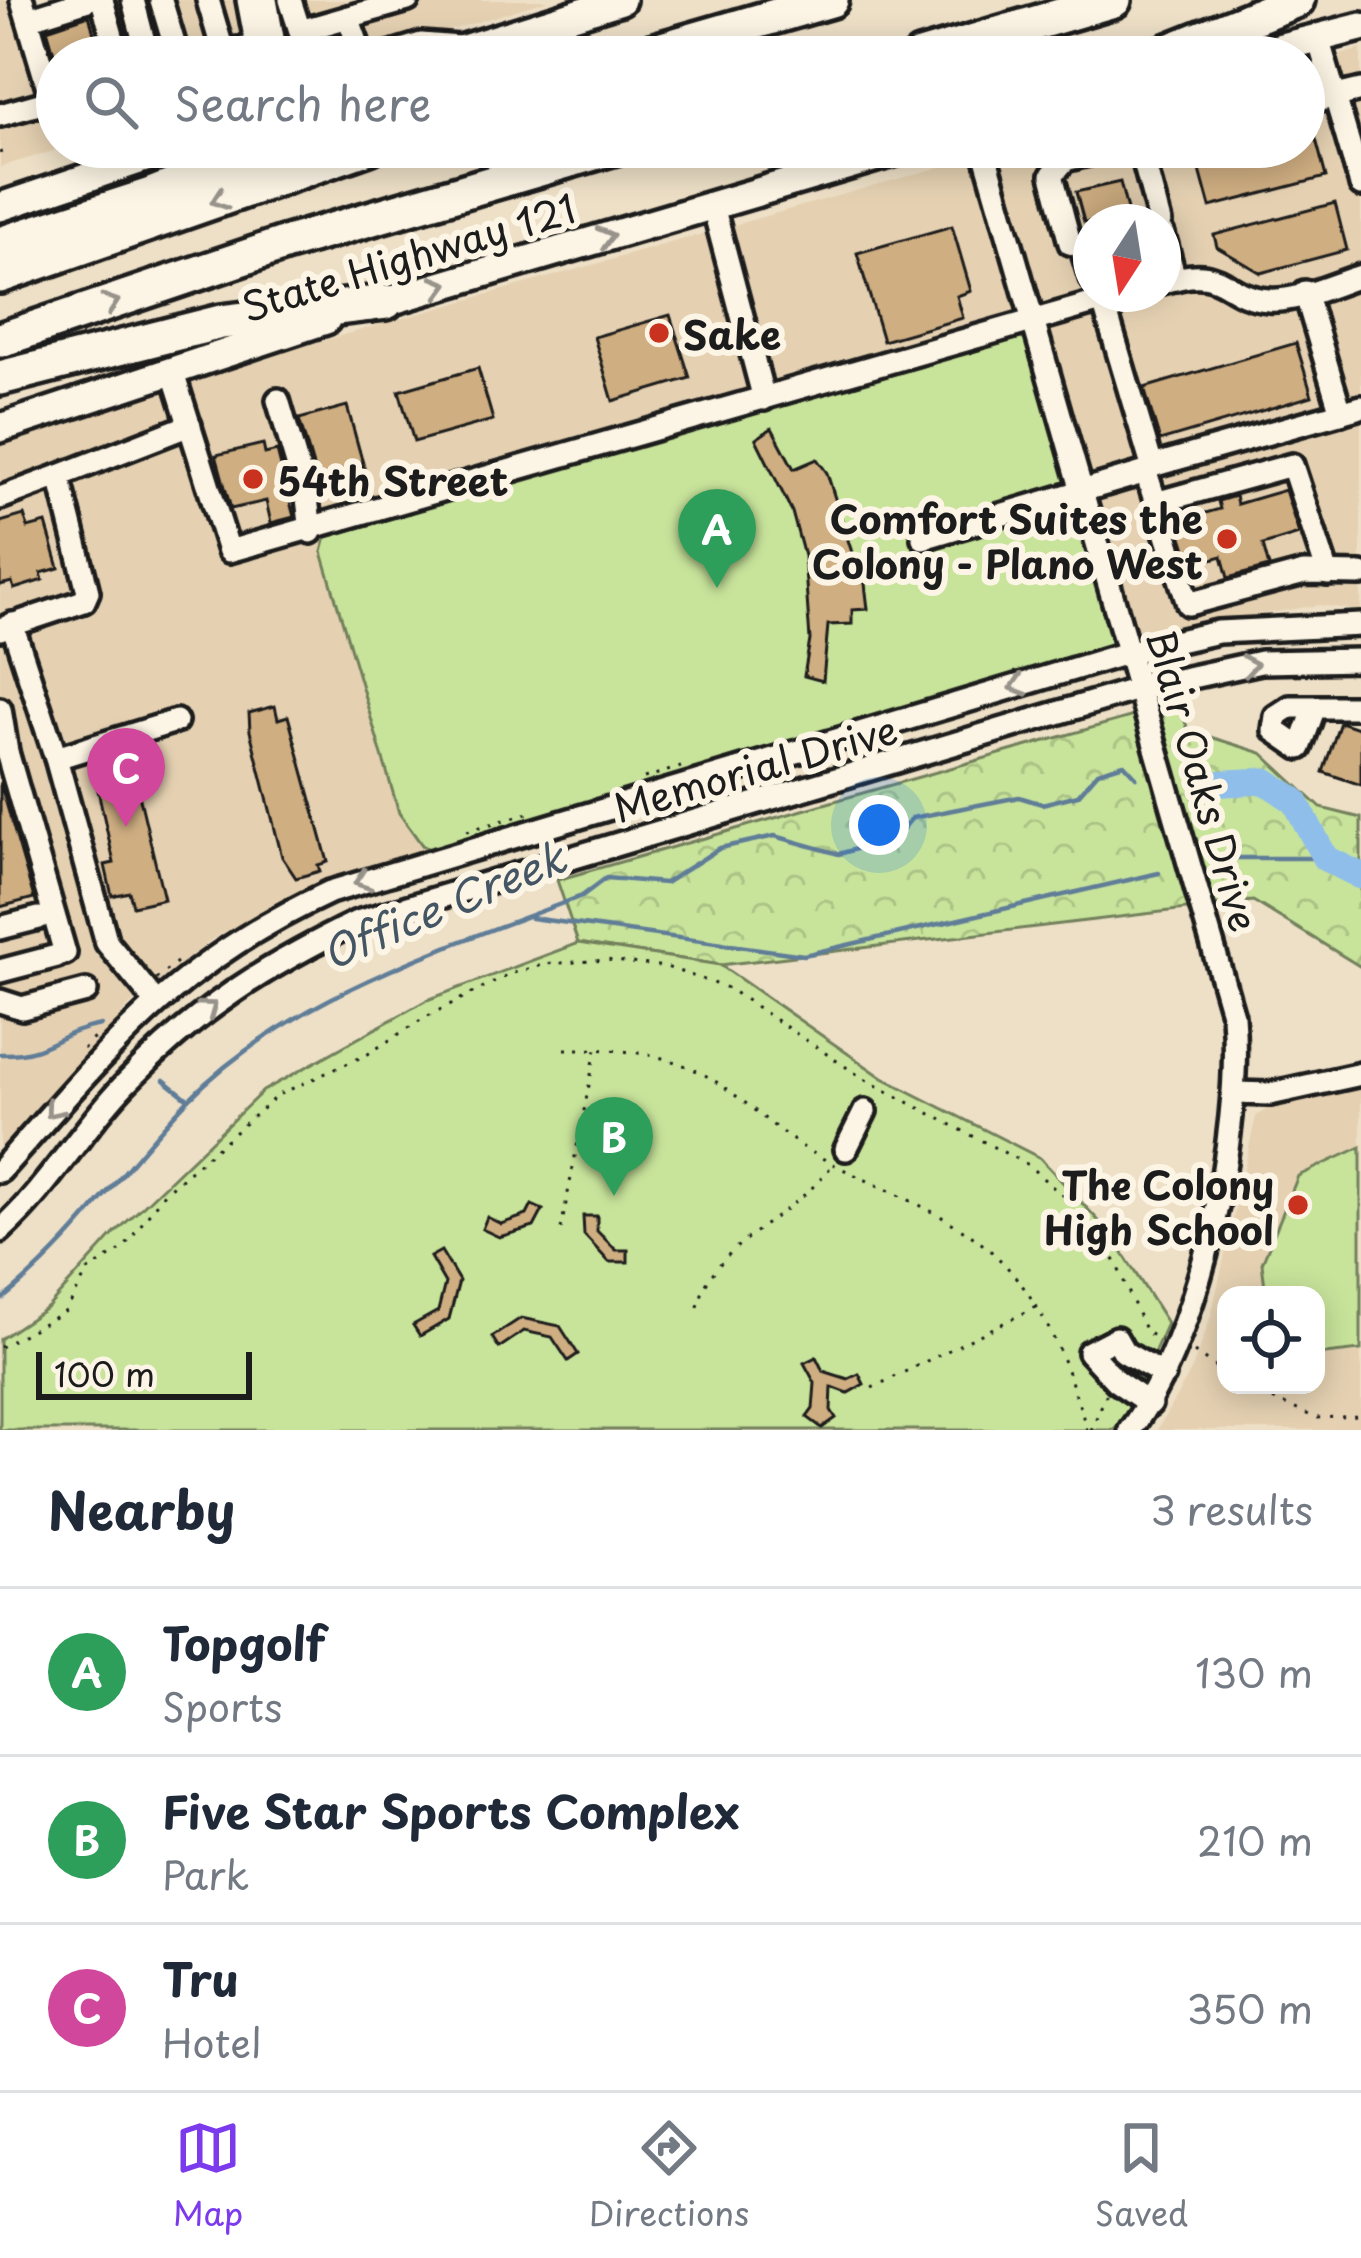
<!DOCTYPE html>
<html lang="en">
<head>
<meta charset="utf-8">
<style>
  :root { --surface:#fff; --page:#f2f2f3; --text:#1f2937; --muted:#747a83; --line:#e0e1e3; --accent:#7c3aed }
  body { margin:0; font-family:"Playpen Sans",sans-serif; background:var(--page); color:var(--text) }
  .controls { position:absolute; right:36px; bottom:36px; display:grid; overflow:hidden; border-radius:24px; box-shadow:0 6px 30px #0003 }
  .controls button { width:108px; height:108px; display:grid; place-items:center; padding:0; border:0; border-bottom:3px solid var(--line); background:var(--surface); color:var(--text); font:60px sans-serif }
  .compass { position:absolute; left:1073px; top:204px; width:108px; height:108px; border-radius:50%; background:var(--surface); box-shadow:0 6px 30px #0003; rotate:192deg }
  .scale { position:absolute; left:36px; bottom:30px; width:216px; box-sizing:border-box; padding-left:12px; border:6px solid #1c1c1c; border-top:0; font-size:33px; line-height:42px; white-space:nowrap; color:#1c1c1c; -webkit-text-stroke:9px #fcf5e5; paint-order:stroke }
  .you { position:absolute; left:879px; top:825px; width:42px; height:42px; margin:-30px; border:9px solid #fff; border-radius:50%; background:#1a73e8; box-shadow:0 0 0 18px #1a73e833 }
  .badge { display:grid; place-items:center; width:78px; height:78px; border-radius:50%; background:var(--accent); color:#fff; font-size:39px; font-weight:700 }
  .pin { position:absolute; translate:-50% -99px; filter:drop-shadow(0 3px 6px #0008) }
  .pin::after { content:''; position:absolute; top:63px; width:42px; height:36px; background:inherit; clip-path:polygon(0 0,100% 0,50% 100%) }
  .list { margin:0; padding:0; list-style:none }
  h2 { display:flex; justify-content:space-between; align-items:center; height:156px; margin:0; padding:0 48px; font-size:51px }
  h2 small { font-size:39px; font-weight:400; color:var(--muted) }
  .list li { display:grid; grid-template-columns:78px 1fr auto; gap:36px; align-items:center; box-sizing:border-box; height:168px; padding:0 48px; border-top:3px solid var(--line) }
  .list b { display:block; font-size:45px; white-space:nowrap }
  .list p { margin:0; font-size:39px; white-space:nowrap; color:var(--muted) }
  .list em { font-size:39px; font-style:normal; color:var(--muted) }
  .icon { flex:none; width:66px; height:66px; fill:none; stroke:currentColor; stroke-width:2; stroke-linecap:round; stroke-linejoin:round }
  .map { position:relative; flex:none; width:1361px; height:1430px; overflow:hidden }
  .search { position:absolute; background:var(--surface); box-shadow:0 6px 30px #0003; left:36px; right:36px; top:36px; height:132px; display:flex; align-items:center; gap:30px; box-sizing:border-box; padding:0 42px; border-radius:66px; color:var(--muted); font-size:45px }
  .sheet { height:660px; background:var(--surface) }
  nav { display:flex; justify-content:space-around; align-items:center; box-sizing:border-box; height:168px; border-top:3px solid var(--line); background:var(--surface); font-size:33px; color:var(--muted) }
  nav a { display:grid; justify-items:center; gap:6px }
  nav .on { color:var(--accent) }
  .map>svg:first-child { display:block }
  .built { fill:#e5d1b2; fill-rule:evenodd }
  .forest { fill:url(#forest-crowns); stroke:#72805c; stroke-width:3 }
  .park { fill:#c8e49b; stroke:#72805c; stroke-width:3 }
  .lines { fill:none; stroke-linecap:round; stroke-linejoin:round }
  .stream { stroke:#617d98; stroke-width:4.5 }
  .river { stroke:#8fbeea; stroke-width:27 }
  .building { fill:#cfae82; stroke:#1c1c1c; stroke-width:3 }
  .minor-casing { stroke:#1c1c1c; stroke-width:30 }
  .major-casing { stroke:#1c1c1c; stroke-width:36 }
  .highway-casing { stroke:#1c1c1c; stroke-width:42 }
  .path { stroke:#1c1c1c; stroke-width:3; stroke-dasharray:3 9; stroke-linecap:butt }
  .minor { stroke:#fcf5e5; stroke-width:21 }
  .major { stroke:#fcf5e5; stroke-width:27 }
  .highway { stroke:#fcf5e5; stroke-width:33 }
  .oneway { stroke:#97938b }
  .poi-dot { fill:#c8321e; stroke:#fcf5e5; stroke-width:4.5 }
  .labels { text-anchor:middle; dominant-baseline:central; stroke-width:12; stroke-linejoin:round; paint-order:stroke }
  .street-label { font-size:39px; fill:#1c1c1c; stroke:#fcf5e5 }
  .poi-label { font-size:39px; font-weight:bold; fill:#1c1c1c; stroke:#fcf5e5; text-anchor:start }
  .water-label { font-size:42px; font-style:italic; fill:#445564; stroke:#fcf5e5 }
</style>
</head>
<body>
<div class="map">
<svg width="1361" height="1430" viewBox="0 0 1361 1430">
  <defs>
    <pattern id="forest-crowns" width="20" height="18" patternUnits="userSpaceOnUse" patternTransform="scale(3)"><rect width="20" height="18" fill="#c8e49b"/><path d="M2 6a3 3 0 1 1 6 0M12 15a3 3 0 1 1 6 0" fill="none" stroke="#abc385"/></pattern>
  </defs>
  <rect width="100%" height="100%" fill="#eee0c7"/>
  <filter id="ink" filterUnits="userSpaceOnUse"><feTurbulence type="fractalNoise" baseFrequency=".00833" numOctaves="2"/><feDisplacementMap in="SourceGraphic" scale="24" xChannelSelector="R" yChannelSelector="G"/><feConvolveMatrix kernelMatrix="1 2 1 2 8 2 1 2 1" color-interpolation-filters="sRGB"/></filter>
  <g filter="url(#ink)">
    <g class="built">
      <polygon points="0,0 549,0 362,57 57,57 57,147 66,147 0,167"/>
      <path d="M1361,49v562l-42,-6 -153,25 -851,254 -100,53 -82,65 -133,150v-708l272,-89 739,-208h293v-82zM1091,222h72v72h-72z"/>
      <path d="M1361,1085v345h-204l35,-61 19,-53 45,-200 19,-12zM1226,1295h90v90h-90z"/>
    </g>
    <polygon class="forest" points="1179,703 1188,730 1262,753 1321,808 1361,818 1361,967 1253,901 720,965 578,943 557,880"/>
    <g class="park">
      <polygon points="1019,336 1029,343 1114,636 1106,653 433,851 422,845 399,813 322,552 326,537"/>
      <polygon points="578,943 720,965 883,1078 1040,1158 1110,1233 1167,1323 1127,1415 1113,1430 0,1430 0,1339 48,1307 114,1234 263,1091 427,1000"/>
      <polygon points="1361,1147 1361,1350 1316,1355 1316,1295 1266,1295 1262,1263 1298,1176"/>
    </g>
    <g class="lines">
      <g class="stream">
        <polyline points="1226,858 1325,858"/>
        <polyline points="531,918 804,955 1159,873"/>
        <path d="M0,1054c49,2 56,-22 101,-29"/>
        <polyline points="164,1080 188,1099"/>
        <path d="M0,1301c77,-61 121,-132 187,-200 103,-105 260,-154 395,-205l24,-18 59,5 55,-35 55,-12 64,18 57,-17 16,-19 107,-21 23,7 36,-9 20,-23 26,-8 12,13"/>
      </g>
      <polyline class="river" points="1209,784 1265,781 1295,801 1325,858 1361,876"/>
    </g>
    <g class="building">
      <polygon points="89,15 99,52 55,57 47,29"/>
      <polygon points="1313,128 1326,177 1210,207 1197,159 1243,147 1304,147 1304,131"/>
      <polygon points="1120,182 1130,222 1084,222 1076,192"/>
      <polygon points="1335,203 1347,250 1261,273 1217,247 1214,235"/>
      <polygon points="952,226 971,291 957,296 963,318 883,341 857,253"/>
      <polygon points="670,315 690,378 613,401 594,337"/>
      <polygon points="1296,343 1312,396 1160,441 1144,388"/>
      <polygon points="478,368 493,420 414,442 399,391"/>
      <polygon points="347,406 364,467 317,480 299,419"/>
      <polygon points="772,428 794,469 817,459 827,473 854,559 862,558 868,609 852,610 852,624 828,625 823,681 804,676 810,640 804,556 792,512 756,439"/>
      <polygon points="263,444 265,454 277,451 294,517 271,523 266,501 231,509 216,455"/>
      <polygon points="1285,490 1299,534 1263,545 1269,567 1228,578 1222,556 1191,565 1177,521 1220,509 1218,501 1235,496 1237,504"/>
      <polygon points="24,515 28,528 46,523 59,568 41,573 43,580 14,589 12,582 0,585 0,522"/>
      <polygon points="275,706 278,719 288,716 328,862 318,865 320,871 296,878 282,857 250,731 249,713"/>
      <polygon points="1340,722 1361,729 1361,785 1323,772"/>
      <polygon points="129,753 164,899 133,906 129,892 112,896 105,865 114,863 92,763"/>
      <polygon points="0,782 34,898 0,907"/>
      <polygon points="532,1205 543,1210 534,1227 499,1237 482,1229 487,1217 501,1224 527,1215"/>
      <polygon points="583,1216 597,1216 597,1231 616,1250 628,1250 628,1262 609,1262 584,1235"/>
      <polygon points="441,1251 459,1281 449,1319 420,1336 413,1325 438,1311 445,1283 430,1257"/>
      <polygon points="521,1318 560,1326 578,1354 568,1361 552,1337 524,1331 499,1348 492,1337"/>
      <polygon points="816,1357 823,1371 848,1379 859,1374 864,1384 848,1393 832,1387 831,1410 836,1418 822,1428 807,1417 813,1409 815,1383 804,1363"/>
    </g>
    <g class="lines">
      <g class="minor-casing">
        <g id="minor">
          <polyline points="22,0 52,101"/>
          <polyline points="102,0 118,57"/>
          <polyline points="133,0 148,57"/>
          <polyline points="161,0 178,57"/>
          <polyline points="208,0 220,41 214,57"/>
          <polyline points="290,0 300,31 408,0"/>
          <polyline points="348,17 361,53 379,57 421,44 459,47"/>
          <polyline points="28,19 88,0"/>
          <polyline points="1318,38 1361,185"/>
          <polyline points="219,51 250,48 256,42 248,0"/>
          <polyline points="260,57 275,49 266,0"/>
          <polyline points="1304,104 1361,90"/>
          <polyline points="0,115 57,99"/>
          <path d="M983,147l250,869c10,116 -33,320 -103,414"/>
          <polyline points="1140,147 1160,222"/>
          <polyline points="713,206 764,399"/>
          <polyline points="1163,234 1175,279"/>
          <polyline points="1091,278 1081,246 1070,243 1052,175 1065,160 1116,147"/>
          <path d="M1163,282c66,-20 56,14 106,18 29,2 65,-16 92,-24"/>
          <polyline points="1305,292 1341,413"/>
          <polyline points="1103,301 1152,466 1146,472"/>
          <polyline points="172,370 229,551 1126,294"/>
          <polyline points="278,400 307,498 311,532"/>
          <polyline points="1152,466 1361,407"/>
          <polyline points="59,476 190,425"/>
          <polyline points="0,498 59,476 88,592 84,601 0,629"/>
          <polyline points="1155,503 1292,465 1328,574"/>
          <polyline points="923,538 1146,472 1188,604 1304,573 1361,574"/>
          <polyline points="12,624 56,758"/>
          <polyline points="1315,707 1300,748 1274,730 1276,716 1290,707 1361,707"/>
          <polyline points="0,709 7,752 65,953"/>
          <polyline points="0,928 39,918"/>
          <polyline points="0,971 57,956"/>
          <polyline points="0,1001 22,1008 86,991"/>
          <polyline points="155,1001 107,943 56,758 176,721"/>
          <polyline points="1235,1093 1270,1094 1361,1074"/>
          <polyline points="846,1149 865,1111"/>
          <path d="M0,1171c112,-125 172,-206 330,-279l800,-240 88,-20 143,-7"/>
          <path d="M0,1231c48,-43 81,-101 125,-147 71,-74 141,-118 232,-162l784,-234 120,-26 100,-2"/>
          <polyline points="1150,1404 1116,1381 1089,1352 1116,1338 1124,1352 1164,1375"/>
        </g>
      </g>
      <g class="major-casing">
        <g id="major">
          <polyline points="438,57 621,0"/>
          <polyline points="1242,57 1361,27"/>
          <polyline points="0,207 178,147"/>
          <polyline points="369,307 910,147"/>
          <polyline points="0,428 326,320"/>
        </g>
      </g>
      <g class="highway-casing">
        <g id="highway">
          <polyline points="634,57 831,0"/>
          <polyline points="920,57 1114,0"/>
          <polyline points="1154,57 1297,0"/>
          <polyline points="0,244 148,196 272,147"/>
          <polyline points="0,276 369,147"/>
          <polyline points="0,340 284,244 615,147"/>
          <polyline points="0,378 221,322 386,302"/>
        </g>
      </g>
      <g class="path">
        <polyline points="0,151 3,161"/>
        <polyline points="644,778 681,767"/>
        <polyline points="467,831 532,812"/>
        <polyline points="156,979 177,962"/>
        <polyline points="83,1049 97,1035"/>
        <path d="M565,1049c43,0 85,1 126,19 42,19 73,54 112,79 67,42 149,60 204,120 42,46 62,104 80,163"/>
        <polyline points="561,1229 596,1049"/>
        <path d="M698,1307c15,-67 94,-86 134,-142"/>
        <polyline points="0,1347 66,1311 88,1271 124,1248 164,1193 278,1095 368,1054 424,1018 509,974 546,964 606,960 666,967 728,988 864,1079 1028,1165 1064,1197 1112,1254 1146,1332 1161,1340"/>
        <polyline points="1194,1352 1226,1375"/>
        <polyline points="1240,1385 1316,1418 1361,1416"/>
        <polyline points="872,1388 1036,1307"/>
        <polyline points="1091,1430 1107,1393"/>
      </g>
      <use href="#minor" class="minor"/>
      <use href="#major" class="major"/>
      <use href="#highway" class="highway"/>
    </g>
    <defs><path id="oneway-chevron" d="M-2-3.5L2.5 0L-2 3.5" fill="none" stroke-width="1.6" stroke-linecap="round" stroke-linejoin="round" transform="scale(3)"/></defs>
    <g class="oneway">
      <use href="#oneway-chevron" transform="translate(219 200) rotate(161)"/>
      <use href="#oneway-chevron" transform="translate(606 237) rotate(-16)"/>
      <use href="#oneway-chevron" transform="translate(440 286) rotate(-16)"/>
      <use href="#oneway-chevron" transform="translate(111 303) rotate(-19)"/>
      <use href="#oneway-chevron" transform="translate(1250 665) rotate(-9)"/>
      <use href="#oneway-chevron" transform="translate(1018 686) rotate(163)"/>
      <use href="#oneway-chevron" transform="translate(362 881) rotate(161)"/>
      <use href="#oneway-chevron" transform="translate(209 1008) rotate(-36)"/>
      <use href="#oneway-chevron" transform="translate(53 1110) rotate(130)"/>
    </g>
  </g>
  <g class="poi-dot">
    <circle cx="659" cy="333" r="12"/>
    <circle cx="253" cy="479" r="12"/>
    <circle cx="1227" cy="539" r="12"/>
    <circle cx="1298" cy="1205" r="12"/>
  </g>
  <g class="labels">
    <g class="street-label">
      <text transform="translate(408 256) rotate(-17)">State Highway 121</text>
      <text transform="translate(755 767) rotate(-16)">Memorial Drive</text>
      <text transform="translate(1204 780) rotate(74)">Blair Oaks Drive</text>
    </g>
    <g class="poi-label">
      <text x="683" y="333">Sake</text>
      <text x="277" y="479">54th Street</text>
      <text x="1203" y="517" text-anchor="end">Comfort Suites the<tspan x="1203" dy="45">Colony - Plano West</tspan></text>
      <text x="1274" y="1183" text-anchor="end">The Colony<tspan x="1274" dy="45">High School</tspan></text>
    </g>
    <g class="water-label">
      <text transform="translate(443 904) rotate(-23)">Office Creek</text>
    </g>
  </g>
</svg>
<div class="controls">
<button><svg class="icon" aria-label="locate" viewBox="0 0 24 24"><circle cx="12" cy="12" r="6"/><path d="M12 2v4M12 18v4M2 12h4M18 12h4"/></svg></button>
</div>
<svg class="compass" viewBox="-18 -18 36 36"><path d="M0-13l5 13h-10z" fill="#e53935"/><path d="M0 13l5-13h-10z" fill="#747a83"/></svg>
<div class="scale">100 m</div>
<div class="you"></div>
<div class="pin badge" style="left:717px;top:588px;background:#2e9e5b">A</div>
<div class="pin badge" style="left:614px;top:1196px;background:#2e9e5b">B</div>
<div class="pin badge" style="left:126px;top:827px;background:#d1479c">C</div>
<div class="search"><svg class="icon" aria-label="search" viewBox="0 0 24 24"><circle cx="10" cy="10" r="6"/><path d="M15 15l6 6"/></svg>Search here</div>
</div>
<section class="sheet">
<h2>Nearby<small>3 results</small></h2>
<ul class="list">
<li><span class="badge" style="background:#2e9e5b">A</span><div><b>Topgolf</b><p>Sports</p></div><em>130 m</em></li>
<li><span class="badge" style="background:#2e9e5b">B</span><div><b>Five Star Sports Complex</b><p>Park</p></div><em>210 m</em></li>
<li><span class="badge" style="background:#d1479c">C</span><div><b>Tru</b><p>Hotel</p></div><em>350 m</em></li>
</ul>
</section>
<nav>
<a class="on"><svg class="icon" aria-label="map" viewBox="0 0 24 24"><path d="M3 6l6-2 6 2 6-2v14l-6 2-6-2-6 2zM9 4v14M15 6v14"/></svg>Map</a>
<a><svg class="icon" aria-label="directions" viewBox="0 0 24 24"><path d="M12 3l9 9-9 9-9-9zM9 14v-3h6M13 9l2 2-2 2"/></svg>Directions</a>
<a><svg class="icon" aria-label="saved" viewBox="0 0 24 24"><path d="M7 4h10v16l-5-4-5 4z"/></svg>Saved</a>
</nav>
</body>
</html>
